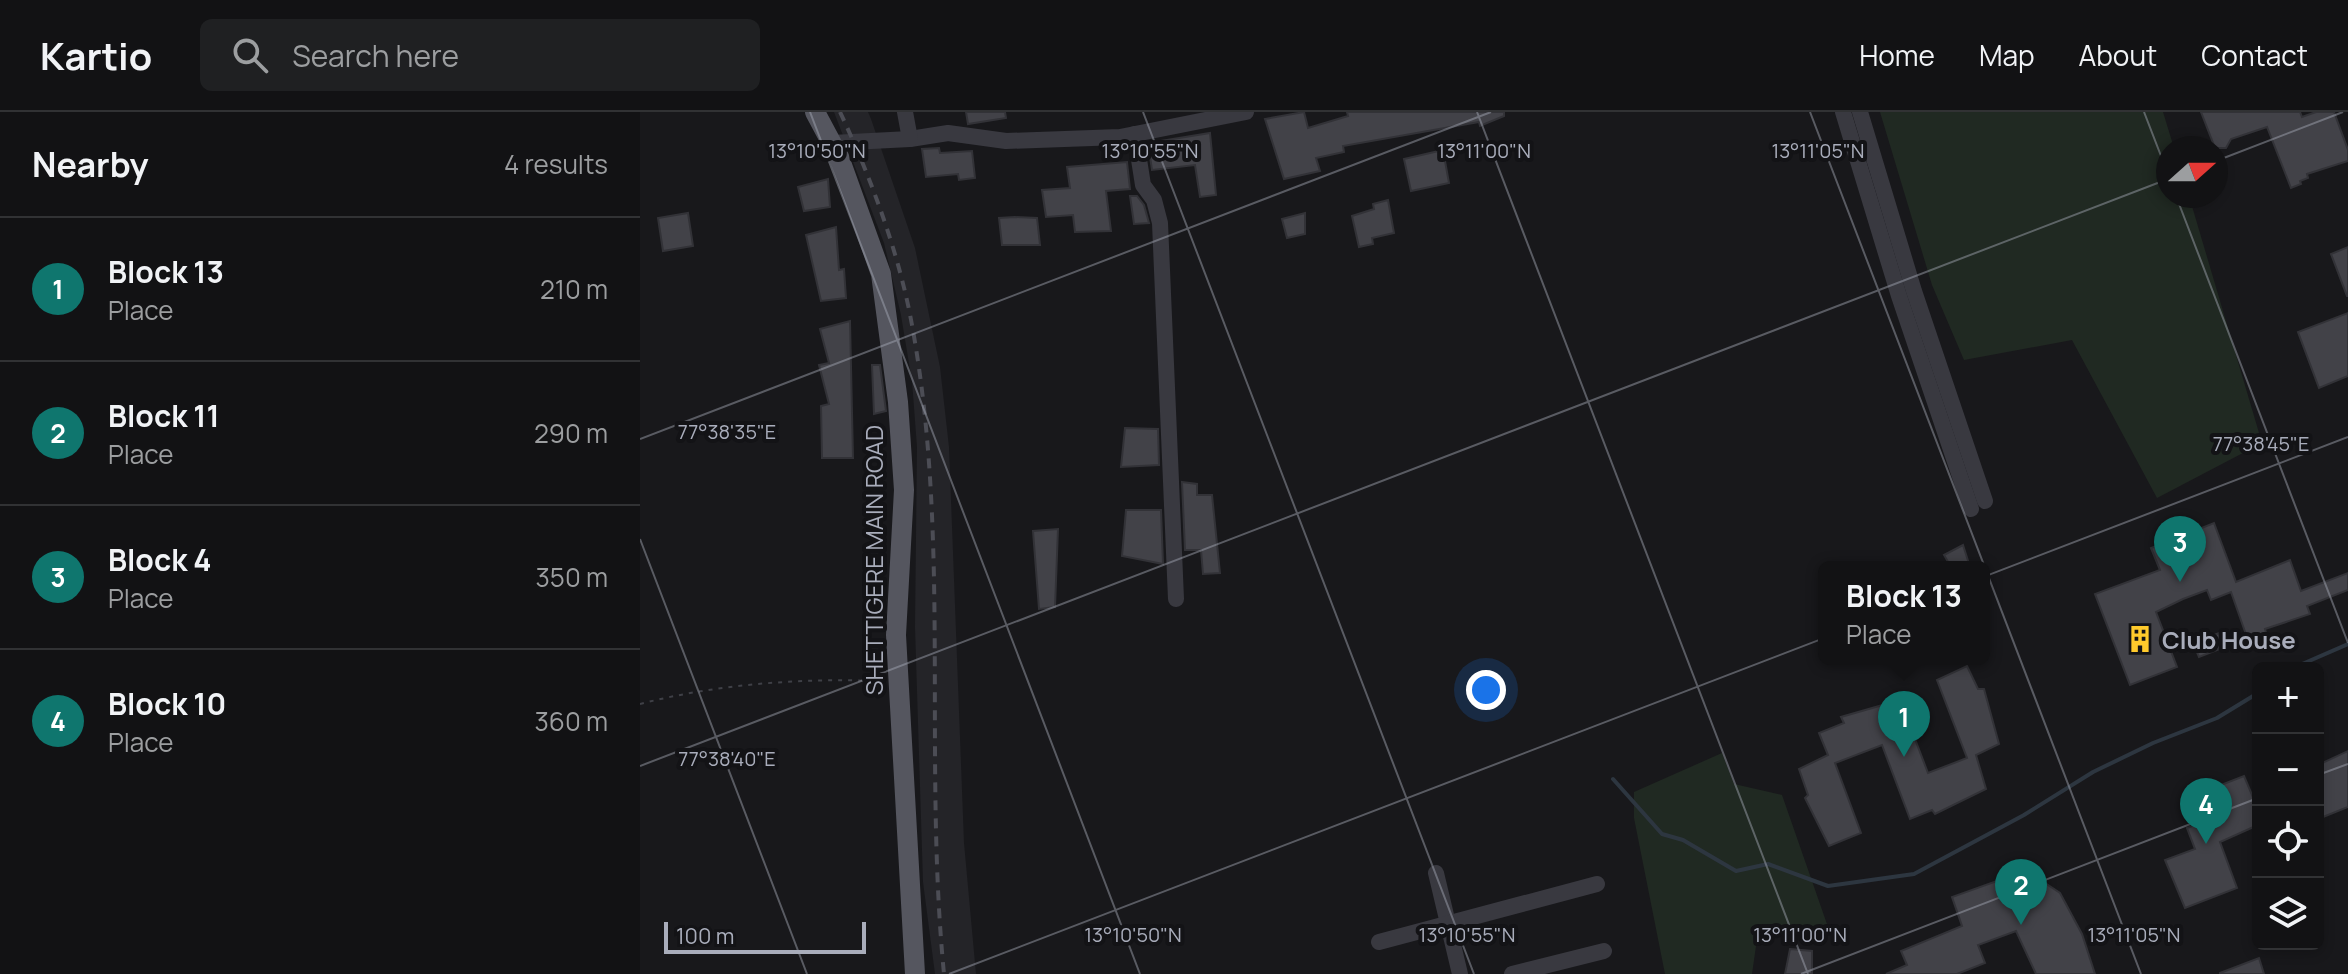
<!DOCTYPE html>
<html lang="en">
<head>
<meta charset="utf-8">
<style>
  :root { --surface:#121214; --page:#1f2022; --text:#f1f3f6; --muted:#9c9ea0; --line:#313234; --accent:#0f766e }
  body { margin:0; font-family:Manrope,sans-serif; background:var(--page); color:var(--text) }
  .controls { position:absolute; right:24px; bottom:24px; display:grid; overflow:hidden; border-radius:12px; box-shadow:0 4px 12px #0003 }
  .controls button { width:72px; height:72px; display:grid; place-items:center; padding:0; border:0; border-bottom:2px solid var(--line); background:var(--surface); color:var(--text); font:40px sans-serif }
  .compass { position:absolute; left:1516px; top:24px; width:72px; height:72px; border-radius:50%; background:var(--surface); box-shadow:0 4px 12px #0003; rotate:69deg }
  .scale { position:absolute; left:24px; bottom:20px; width:202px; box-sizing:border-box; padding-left:8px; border:4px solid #a9adbb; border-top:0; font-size:22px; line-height:28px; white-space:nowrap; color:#a9adbb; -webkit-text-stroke:6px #131316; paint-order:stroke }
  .you { position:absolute; left:846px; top:578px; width:28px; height:28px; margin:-20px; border:6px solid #fff; border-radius:50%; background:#1a73e8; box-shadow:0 0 0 12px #1a73e833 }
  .badge { display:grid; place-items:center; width:52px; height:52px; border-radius:50%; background:var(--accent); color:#fff; font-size:26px; font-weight:700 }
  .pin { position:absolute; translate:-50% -66px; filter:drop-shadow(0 2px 4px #0008) }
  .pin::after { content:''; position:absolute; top:42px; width:28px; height:24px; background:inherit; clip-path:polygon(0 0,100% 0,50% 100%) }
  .popup { position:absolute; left:1178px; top:449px; width:172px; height:104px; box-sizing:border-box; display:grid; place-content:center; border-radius:12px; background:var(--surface); filter:drop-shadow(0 2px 6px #0005); font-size:26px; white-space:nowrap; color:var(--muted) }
  .popup b { font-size:30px; color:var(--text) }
  .popup::after { content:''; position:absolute; left:50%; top:100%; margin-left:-16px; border:16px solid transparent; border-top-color:var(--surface) }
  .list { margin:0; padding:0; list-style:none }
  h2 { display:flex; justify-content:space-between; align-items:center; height:104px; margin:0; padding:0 32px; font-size:34px }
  h2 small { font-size:26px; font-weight:400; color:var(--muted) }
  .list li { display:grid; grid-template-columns:52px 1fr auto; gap:24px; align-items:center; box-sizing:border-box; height:144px; padding:0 32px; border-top:2px solid var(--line) }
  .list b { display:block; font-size:30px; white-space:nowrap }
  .list p { margin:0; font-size:26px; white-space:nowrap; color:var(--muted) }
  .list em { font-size:26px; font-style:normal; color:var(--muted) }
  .icon { flex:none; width:44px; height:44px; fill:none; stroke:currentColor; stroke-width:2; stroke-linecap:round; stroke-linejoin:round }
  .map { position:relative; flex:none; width:1708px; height:862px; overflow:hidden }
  header { display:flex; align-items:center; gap:48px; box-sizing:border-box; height:112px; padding:0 40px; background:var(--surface); border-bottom:2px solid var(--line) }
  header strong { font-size:38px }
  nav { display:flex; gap:44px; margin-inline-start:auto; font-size:28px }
  .search { width:560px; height:72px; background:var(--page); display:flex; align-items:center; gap:20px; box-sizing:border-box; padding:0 28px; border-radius:12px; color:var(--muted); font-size:30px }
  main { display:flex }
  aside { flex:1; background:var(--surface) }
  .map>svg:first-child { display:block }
  .built { fill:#242428 }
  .green { fill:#202922 }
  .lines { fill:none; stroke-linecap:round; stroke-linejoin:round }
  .stream { stroke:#2d3640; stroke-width:4 }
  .building { fill:#424248; stroke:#323237; stroke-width:2 }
  .path { stroke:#3f4047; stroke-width:2; stroke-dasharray:4 6; stroke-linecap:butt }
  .minor { stroke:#393940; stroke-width:16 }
  .major { stroke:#55565f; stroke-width:20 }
  .rail { stroke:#4c4d55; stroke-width:4; stroke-dasharray:10 8; stroke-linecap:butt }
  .ticks { fill:none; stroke:#a9adbb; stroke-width:2; stroke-opacity:0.45 }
  .labels { text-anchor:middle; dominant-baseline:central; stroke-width:8; stroke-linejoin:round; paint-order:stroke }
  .street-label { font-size:24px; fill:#a9adbb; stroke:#131316 }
  .poi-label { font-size:24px; font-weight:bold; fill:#a9adbb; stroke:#131316; text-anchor:start }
  .ticks-label { font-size:20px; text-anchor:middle; fill:#a9adbb; stroke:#131316; stroke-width:8; stroke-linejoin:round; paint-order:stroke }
</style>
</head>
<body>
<header>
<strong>Kartio</strong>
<div class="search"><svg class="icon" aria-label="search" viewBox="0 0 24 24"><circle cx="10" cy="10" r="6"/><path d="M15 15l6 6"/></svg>Search here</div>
<nav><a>Home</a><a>Map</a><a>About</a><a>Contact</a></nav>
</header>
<main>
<aside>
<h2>Nearby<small>4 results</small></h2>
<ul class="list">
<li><span class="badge">1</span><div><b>Block 13</b><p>Place</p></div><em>210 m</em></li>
<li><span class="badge">2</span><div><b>Block 11</b><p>Place</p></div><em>290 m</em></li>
<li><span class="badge">3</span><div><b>Block 4</b><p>Place</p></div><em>350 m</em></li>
<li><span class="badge">4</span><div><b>Block 10</b><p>Place</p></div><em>360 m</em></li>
</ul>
</aside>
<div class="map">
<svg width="1708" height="862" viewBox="0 0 1708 862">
  <rect width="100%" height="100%" fill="#18181b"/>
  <polygon class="built" points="194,0 228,0 231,7 275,136 300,255 309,335 324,731 336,862 295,862 283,770 275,515 277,335 272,269 261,203 244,131"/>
  <g class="green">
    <polygon points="1240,0 1523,0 1534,36 1528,36 1528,84 1549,84 1622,331 1517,386 1432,228 1324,248 1292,173"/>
    <polygon points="1082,641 1094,672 1142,683 1188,815 1137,814 1117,827 1112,862 1025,862 994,706 994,680"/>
  </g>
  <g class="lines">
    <g class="stream">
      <polyline points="1653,556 1708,532"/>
      <polyline points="973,667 1022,722 1043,728 1096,759 1128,752 1188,774 1274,762 1384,703 1453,660 1513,631 1577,606 1618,581"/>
    </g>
  </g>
  <g class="building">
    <polygon points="326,0 365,0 366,6 328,12"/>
    <polygon points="664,0 668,16 708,4 707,0 864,0 864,4 840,14 839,10 703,34 704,40 676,46 680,59 644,67 625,7"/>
    <polygon points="1561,0 1660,0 1662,5 1676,0 1694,0 1708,38 1708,49 1667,62 1668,66 1660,69 1661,72 1651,76 1627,15 1591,27 1586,36 1575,36"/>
    <polygon points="570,21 576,83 560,85 555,53 512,58 508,31"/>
    <polygon points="299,36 300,41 332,39 335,66 319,68 318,62 286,65 282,37"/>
    <polygon points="803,38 809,71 771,79 764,47"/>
    <polygon points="487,50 490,77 466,79 471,119 435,120 433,103 406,105 402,78 430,76 427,55"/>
    <polygon points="188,67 190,95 164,99 158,75"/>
    <polygon points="490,84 497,84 504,93 509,111 494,112"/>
    <polygon points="748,88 754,121 732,126 733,132 719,135 712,104 734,97 733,92"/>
    <polygon points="48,101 53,134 23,139 18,106"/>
    <polygon points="665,101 665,122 647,126 642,107"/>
    <polygon points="375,105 397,106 400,133 362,133 359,106"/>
    <polygon points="196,115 199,158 204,157 206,186 181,189 166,123"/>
    <polygon points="1708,135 1708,184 1707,184 1691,142"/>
    <polygon points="1708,201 1708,264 1679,276 1658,220"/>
    <polygon points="210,209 213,346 182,346 181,294 189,292 179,253 189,251 180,217"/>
    <polygon points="232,253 240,253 246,299 234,302"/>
    <polygon points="485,316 518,317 519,353 481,355"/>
    <polygon points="542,370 557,372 557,383 572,383 580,461 563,462 561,438 545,438"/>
    <polygon points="486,398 521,398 523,452 482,444"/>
    <polygon points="1574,411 1596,470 1650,448 1661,479 1708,461 1708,478 1667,494 1670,502 1625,517 1626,521 1618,524 1619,527 1609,531 1591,480 1571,488 1567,478 1543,487 1516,500 1537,555 1490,573 1455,482 1520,458 1511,436"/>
    <polygon points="418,417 415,495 399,497 393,419"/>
    <polygon points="1323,433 1330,455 1311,455 1304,443"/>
    <polygon points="1579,521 1585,535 1559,545 1553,531"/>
    <polygon points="1327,554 1338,577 1344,577 1359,632 1336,643 1346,677 1295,702 1292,698 1270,707 1242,633 1195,651 1221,721 1189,734 1165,686 1168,683 1159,657 1188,643 1179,621 1204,611 1201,605 1260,588 1288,661 1327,646 1297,568"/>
    <polygon points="1708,639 1708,695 1683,705 1678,700 1678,653"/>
    <polygon points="1604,664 1615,690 1618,689 1618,713 1580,730 1597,776 1545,796 1525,748 1555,737 1547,716 1560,711 1550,685"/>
    <polygon points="1368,765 1383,805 1399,767 1420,781 1442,822 1455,862 1396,862 1376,819 1338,833 1345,851 1317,862 1246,862 1267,853 1261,839 1322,814 1312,785"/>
    <polygon points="1150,837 1172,839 1172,862 1145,862"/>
    <polygon points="1619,846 1624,862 1580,862 1580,861"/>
  </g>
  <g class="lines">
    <path class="path" d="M0,592c77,-20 161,-26 240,-23"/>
    <g class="minor">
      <polyline points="1203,0 1259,184 1331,397"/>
      <polyline points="1220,0 1274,179 1345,389"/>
      <polyline points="495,22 503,73 514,88 520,111 536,487"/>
      <polyline points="270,27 308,21 366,29 480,25 606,0"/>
      <polyline points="192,31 270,27 265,0"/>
      <polyline points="796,761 820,862"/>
      <polyline points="739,830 957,772"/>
      <polyline points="872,862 964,839"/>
    </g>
    <polyline class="major" points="175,0 199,45 241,162 258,290 264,378 256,523 275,862"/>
    <path class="rail" d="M200,0c31,66 59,141 72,213 39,213 11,434 32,649"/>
  </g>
  <path class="ticks" d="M170,0l330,862M503,0l331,862M837,0l331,862M1170,0l331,862M1504,0l24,62M1576,49l127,-49M1536,84l172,447M0,327l851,-327M0,427l167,435M0,654l1528,-587M1678,663l30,-11M309,862l1399,-537M1161,862l457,-176"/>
  <defs>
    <g id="building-bare" transform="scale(2.16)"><path d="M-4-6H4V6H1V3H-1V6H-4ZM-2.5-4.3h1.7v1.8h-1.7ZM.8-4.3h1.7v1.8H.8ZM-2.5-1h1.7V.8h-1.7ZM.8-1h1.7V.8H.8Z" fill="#ffca2c" stroke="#131316" stroke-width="2.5" paint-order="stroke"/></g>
  </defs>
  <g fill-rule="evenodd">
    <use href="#building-bare" x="1500" y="527"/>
  </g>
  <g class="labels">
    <g class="street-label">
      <text transform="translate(233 448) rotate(-90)">SHETTIGERE MAIN ROAD</text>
    </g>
    <g class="poi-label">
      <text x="1522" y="527">Club House</text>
    </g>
  </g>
  <g class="ticks-label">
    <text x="177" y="46">13°10'50"N</text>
    <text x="510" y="46">13°10'55"N</text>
    <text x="844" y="46">13°11'00"N</text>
    <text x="1178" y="46">13°11'05"N</text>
    <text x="87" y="327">77°38'35"E</text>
    <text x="1621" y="339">77°38'45"E</text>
    <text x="87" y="654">77°38'40"E</text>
    <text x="493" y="830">13°10'50"N</text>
    <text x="827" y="830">13°10'55"N</text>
    <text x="1160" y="830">13°11'00"N</text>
    <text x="1494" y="830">13°11'05"N</text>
  </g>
</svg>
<div class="controls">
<button>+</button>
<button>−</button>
<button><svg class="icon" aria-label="locate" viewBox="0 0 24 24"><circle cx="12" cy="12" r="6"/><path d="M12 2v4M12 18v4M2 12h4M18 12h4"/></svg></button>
<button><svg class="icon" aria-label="layers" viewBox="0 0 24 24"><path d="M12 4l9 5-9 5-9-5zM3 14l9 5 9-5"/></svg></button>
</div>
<svg class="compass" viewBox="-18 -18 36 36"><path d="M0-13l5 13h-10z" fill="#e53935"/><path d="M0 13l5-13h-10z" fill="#9c9ea0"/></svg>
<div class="scale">100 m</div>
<div class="you"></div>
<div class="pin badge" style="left:1264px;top:645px">1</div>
<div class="popup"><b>Block 13</b>Place</div>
<div class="pin badge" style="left:1381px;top:813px">2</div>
<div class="pin badge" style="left:1540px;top:470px">3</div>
<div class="pin badge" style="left:1566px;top:732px">4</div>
</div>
</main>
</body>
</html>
